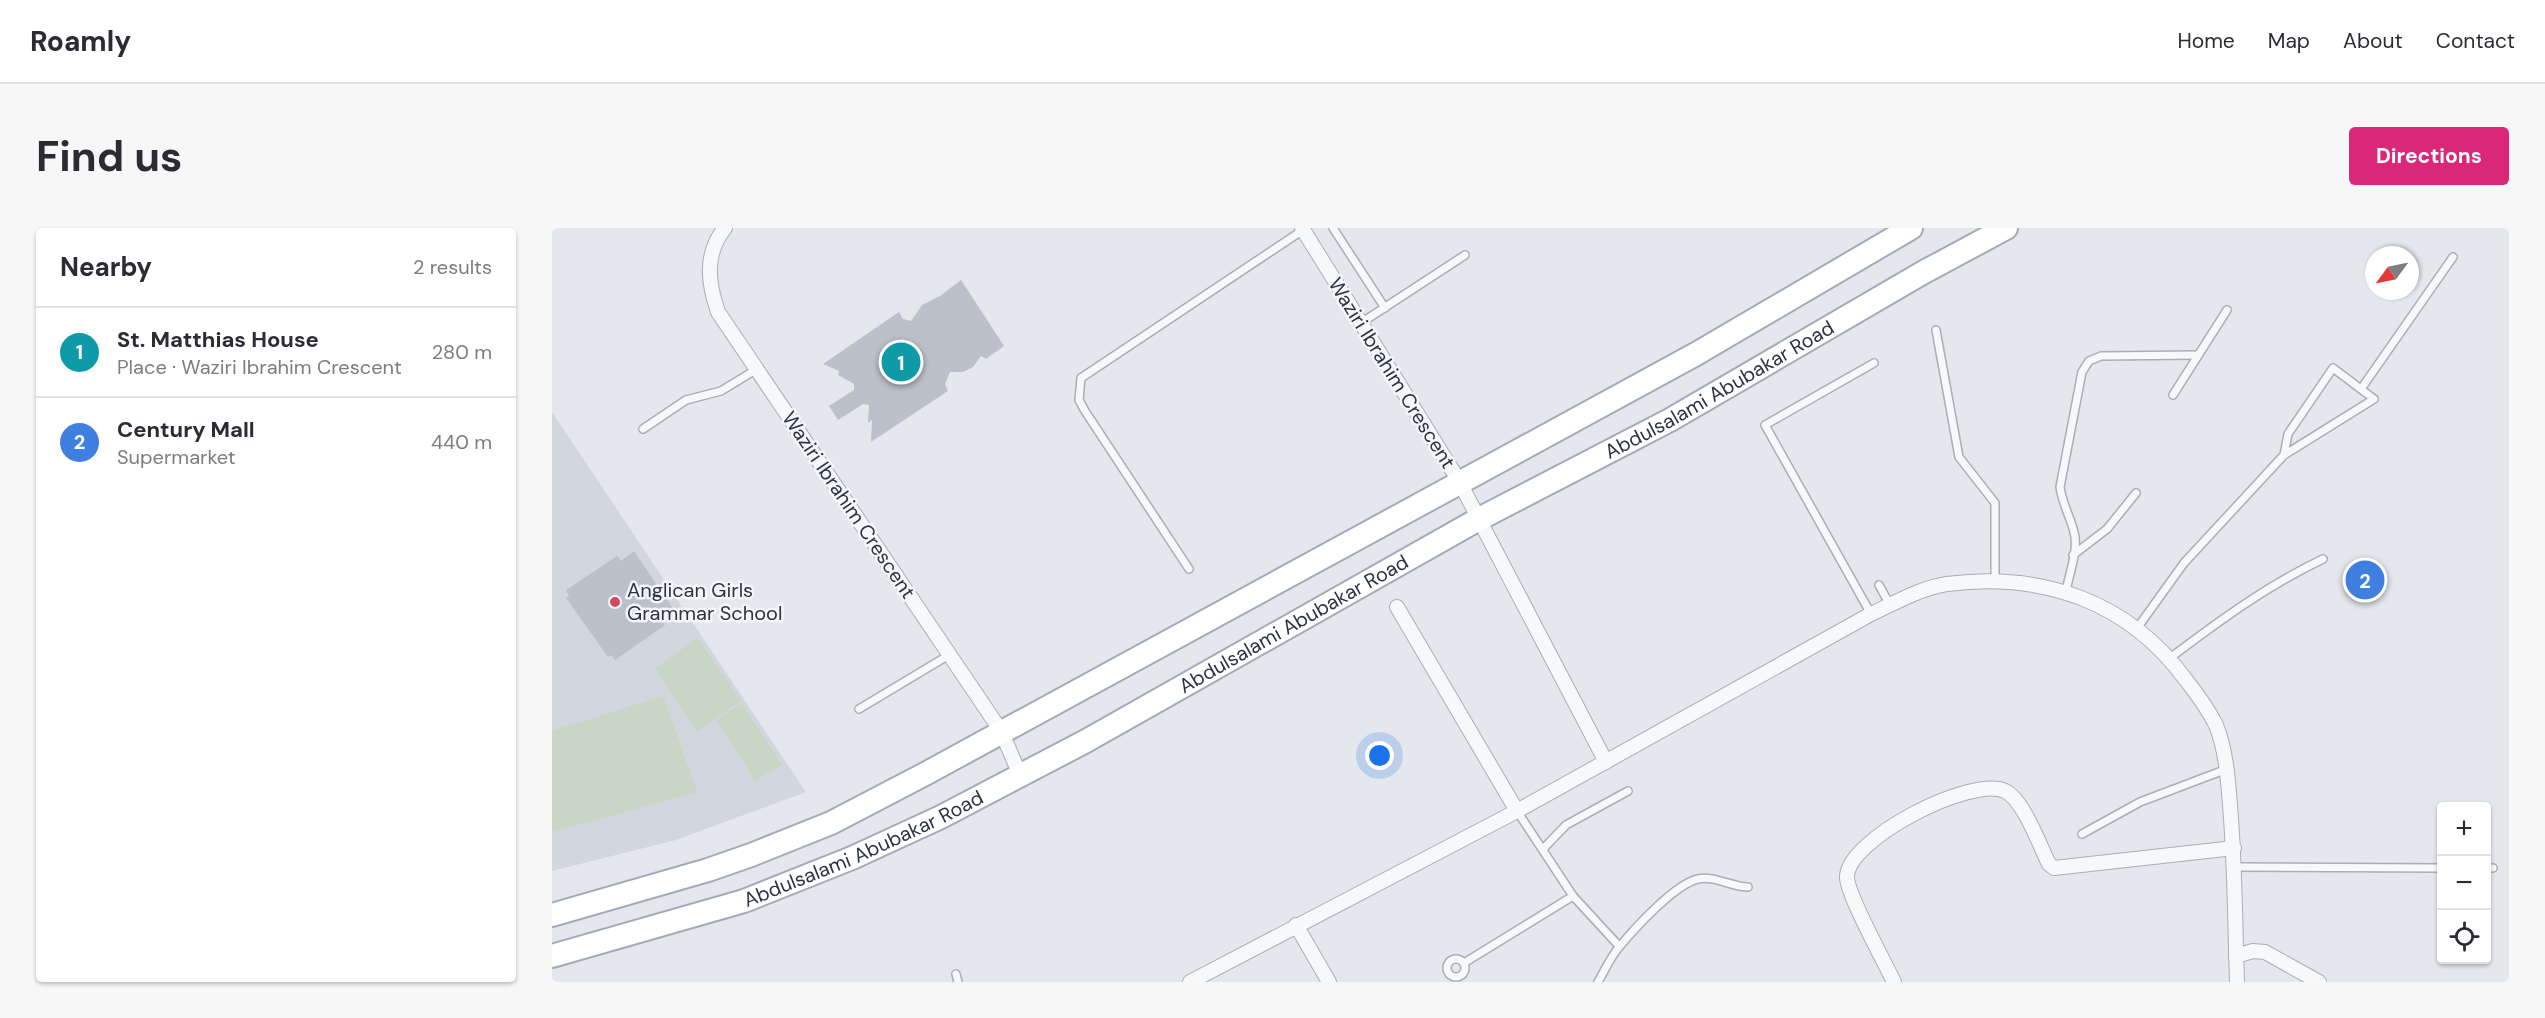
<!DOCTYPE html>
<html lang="en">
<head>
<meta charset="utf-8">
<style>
  :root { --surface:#fff; --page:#f7f7f7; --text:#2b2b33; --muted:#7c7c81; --line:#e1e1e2; --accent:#db2777 }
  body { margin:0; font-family:"DM Sans",sans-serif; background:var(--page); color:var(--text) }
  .controls { position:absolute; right:18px; bottom:18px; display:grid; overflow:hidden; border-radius:6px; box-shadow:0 2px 4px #0004 }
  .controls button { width:54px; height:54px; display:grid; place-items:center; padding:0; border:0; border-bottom:2px solid var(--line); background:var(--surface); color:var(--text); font:30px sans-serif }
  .compass { position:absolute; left:1813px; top:18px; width:54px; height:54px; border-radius:50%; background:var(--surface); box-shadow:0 2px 4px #0004; rotate:237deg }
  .you { position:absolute; left:828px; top:528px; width:21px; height:21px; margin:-15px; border:4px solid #fff; border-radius:50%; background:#1a73e8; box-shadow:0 0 0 9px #1a73e833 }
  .badge { display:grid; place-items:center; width:39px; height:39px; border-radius:50%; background:var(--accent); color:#fff; font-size:20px; font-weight:700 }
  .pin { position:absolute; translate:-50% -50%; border:3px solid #fff; box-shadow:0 2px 6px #0006 }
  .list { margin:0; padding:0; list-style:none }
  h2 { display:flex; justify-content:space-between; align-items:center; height:78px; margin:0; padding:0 24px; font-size:26px }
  h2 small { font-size:20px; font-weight:400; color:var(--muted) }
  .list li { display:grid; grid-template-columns:39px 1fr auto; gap:18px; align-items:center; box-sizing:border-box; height:90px; padding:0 24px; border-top:2px solid var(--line) }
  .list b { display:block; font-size:22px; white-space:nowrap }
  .list p { margin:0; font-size:20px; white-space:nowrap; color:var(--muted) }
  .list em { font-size:20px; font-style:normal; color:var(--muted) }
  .icon { flex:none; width:33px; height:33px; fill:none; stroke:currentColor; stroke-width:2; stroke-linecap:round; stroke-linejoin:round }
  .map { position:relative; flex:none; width:1957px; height:754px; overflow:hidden; border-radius:6px }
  header { display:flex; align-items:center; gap:36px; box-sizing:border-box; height:84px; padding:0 30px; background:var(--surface); border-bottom:2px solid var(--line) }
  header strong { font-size:28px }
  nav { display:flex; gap:33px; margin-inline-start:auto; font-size:21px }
  .intro { display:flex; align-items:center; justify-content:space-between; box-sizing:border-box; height:144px; padding:0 36px }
  h1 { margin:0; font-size:42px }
  .button { padding:15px 27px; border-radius:6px; background:var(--accent); color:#fff; font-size:21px; font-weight:700 }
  main { display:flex; gap:36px; padding:0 36px }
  aside { flex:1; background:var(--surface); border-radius:6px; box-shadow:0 2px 4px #0004 }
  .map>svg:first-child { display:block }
  .built { fill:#d2d6de }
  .green { fill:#c9d6c5 }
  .building { fill:#bbc0ca }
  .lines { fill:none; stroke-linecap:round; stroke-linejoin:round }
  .lane-casing { stroke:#a9aeb7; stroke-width:10 }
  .street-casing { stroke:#a9aeb7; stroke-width:16 }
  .primary-casing { stroke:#a3abb8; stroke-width:26 }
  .lane { stroke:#f7f8fa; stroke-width:7 }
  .street { stroke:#f7f8fa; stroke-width:14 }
  .primary { stroke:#fff; stroke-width:22 }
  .poi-dot { fill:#d1495b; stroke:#f4f6f9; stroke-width:2 }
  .labels { text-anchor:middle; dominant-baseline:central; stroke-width:5; stroke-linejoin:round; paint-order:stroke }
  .street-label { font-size:20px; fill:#2b3445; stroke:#f4f6f9 }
  .poi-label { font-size:20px; fill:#2b3445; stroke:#f4f6f9; text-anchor:start }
</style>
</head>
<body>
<header>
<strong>Roamly</strong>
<nav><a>Home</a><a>Map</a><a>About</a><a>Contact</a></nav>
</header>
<div class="intro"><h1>Find us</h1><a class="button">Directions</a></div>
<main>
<aside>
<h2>Nearby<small>2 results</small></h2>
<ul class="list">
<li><span class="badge" style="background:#0f9aa8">1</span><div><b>St. Matthias House</b><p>Place · Waziri Ibrahim Crescent</p></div><em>280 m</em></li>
<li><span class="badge" style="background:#3f7fe0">2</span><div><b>Century Mall</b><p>Supermarket</p></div><em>440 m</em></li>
</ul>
</aside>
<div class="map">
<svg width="1957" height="754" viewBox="0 0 1957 754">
  <rect width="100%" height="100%" fill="#e4e7ec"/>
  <polygon class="built" points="0,184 254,564 124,612 0,643"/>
  <g class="green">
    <polygon points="146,410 189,473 145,503 103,440"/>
    <polygon points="111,468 145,564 0,604 0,503"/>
    <polygon points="190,475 230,537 203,553 165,492"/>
  </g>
  <g class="building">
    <polygon points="409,52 452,118 434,131 429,128 421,139 411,144 398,144 393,156 396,163 319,214 320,192 316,195 317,177 311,176 286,192 277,178 302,162 302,156 286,147 287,143 271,136 347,84 351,91 359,93 370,77 388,68"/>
    <polygon points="82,323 120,379 117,386 110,392 113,397 63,432 59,427 56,429 14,370 17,368 14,362 65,328 69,333"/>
  </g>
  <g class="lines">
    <g class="lane-casing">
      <g id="lane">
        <polyline points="781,0 833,80"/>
        <polyline points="809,95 913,27"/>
        <polyline points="1384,102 1407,229 1443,275 1443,354"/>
        <polyline points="1809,161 1901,29"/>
        <polyline points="1621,167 1675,82"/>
        <polyline points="91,201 134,172 169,163 205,141"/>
        <polyline points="1521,327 1555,301 1584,265"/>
        <polyline points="637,341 533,183 527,172 529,150 751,2"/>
        <polyline points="1327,357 1338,377"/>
        <path d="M1514,364c3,-19 13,-42 8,-60 -4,-16 -12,-29 -14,-45l22,-115 7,-11 12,-5 97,-1"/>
        <polyline points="1319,386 1213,197 1322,135"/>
        <polyline points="1586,399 1632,335 1732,227 1822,171 1781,140 1736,206 1732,227"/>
        <path d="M1618,430c49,-37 98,-73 153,-99"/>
        <polyline points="307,481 397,427"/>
        <polyline points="965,583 1021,668"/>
        <polyline points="1530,606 1588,574 1675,541"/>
        <polyline points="992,620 1014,597 1076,563"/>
        <polyline points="1682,639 1890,640"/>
        <polyline points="1934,640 1941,640"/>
        <circle cx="904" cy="740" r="9"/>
        <polyline points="912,735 1021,668 1067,718"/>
        <polyline points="404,746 406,754"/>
        <path d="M1046,754c7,-12 13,-26 22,-36 15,-18 55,-62 78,-67 15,-4 34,8 50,8"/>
      </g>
    </g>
    <g class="street-casing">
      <g id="street">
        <path d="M173,0c-21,26 -17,55 -7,84l283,419 20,46"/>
        <polyline points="750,0 907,253 1054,534"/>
        <polyline points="845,379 965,583"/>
        <polyline points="744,697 777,754"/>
        <polyline points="1684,728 1701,723 1713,724 1767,754"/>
        <path d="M638,754l327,-171 354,-197c24,-11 49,-26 76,-30 96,-12 181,17 239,96 11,14 22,29 30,45 10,25 12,54 14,80 5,59 5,118 7,177"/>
        <path d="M1342,754c-10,-21 -46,-86 -47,-104 -2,-38 125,-103 158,-87 18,8 35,55 44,73l5,4 180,-20"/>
      </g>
    </g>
    <g class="primary-casing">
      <g id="primary">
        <polyline points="0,687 156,642 199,627 279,595 373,546 1144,126 1359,0"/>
        <path id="s1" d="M0,728l192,-55 108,-43 89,-41 145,-76 393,-222 191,-99 254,-148 82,-44"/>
      </g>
    </g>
    <use href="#lane" class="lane"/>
    <use href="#street" class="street"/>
    <use href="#primary" class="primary"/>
  </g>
  <circle class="poi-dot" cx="63" cy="374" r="6"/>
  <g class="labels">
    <g class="street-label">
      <text transform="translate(840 145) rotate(58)">Waziri Ibrahim Crescent</text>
      <text stroke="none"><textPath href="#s1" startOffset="1302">Abdulsalami Abubakar Road</textPath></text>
      <text transform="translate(297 277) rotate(56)">Waziri Ibrahim Crescent</text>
      <text stroke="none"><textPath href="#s1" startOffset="816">Abdulsalami Abubakar Road</textPath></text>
      <text stroke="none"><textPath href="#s1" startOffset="330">Abdulsalami Abubakar Road</textPath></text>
    </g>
    <g class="poi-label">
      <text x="75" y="362">Anglican Girls<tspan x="75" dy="23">Grammar School</tspan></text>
    </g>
  </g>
</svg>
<div class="controls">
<button>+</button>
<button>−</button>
<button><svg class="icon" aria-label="locate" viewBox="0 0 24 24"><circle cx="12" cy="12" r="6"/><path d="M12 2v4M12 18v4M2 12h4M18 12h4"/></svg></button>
</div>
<svg class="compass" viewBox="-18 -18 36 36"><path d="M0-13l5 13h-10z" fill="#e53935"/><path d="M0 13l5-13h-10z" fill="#7c7c81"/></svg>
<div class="you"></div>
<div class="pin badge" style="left:349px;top:134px;background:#0f9aa8">1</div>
<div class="pin badge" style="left:1813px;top:352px;background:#3f7fe0">2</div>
</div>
</main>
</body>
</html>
